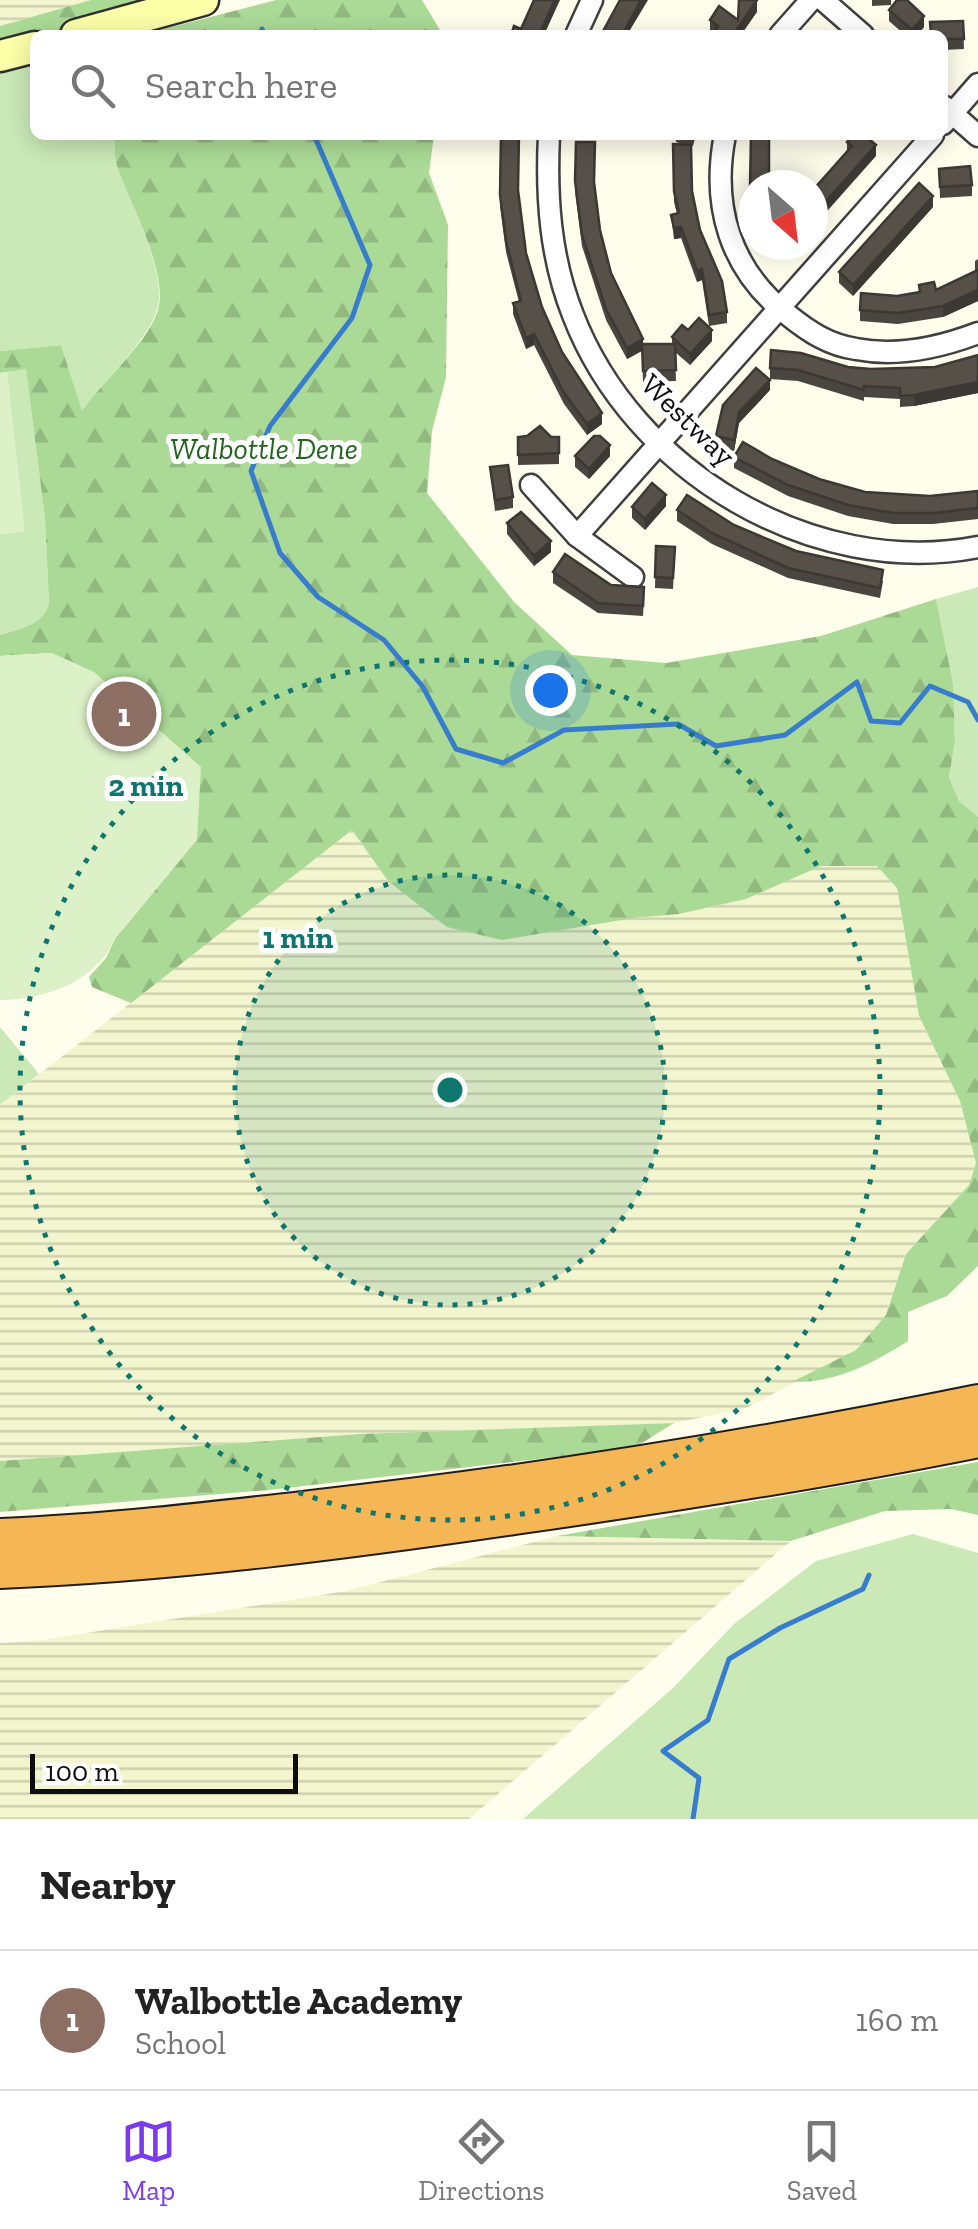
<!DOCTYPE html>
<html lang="en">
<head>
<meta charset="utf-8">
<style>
  :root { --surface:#fff; --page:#f2f2f2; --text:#222; --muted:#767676; --line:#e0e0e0; --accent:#7c3aed }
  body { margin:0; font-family:"Zilla Slab",serif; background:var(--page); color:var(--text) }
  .compass { position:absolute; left:738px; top:170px; width:90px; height:90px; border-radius:50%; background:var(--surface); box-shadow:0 5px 25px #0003; rotate:152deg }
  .scale { position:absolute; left:30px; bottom:25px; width:268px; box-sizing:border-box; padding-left:10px; border:5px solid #0d0d0d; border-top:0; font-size:28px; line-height:35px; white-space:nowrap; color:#0d0d0d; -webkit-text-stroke:8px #fff; paint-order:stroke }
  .you { position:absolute; left:550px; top:690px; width:35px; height:35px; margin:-25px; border:8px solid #fff; border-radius:50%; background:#1a73e8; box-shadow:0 0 0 15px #1a73e833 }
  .badge { display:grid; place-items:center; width:65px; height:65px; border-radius:50%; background:var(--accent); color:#fff; font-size:32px; font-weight:700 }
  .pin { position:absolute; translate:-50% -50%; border:5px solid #fff; box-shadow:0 2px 10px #0006 }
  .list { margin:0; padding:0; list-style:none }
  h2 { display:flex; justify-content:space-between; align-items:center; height:130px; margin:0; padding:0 40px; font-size:42px }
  h2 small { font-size:32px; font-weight:400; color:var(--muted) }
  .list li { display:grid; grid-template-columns:65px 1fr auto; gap:30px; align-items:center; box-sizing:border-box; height:140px; padding:0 40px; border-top:2px solid var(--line) }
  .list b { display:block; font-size:38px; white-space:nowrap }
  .list p { margin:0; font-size:32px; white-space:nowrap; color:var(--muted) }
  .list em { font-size:32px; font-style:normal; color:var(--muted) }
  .icon { flex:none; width:55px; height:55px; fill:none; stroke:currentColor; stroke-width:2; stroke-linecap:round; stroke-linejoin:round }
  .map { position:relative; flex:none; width:978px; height:1819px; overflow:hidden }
  .search { position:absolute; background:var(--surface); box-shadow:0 5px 25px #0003; left:30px; right:30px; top:30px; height:110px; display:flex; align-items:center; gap:25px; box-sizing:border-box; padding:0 35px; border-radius:15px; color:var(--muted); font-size:38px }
  .sheet { height:270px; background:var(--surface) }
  nav { display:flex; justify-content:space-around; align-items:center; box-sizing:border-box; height:140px; border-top:2px solid var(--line); background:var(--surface); font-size:28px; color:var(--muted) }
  nav a { display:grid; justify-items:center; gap:5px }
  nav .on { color:var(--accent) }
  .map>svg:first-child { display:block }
  .farmland { fill:url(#farmland-rules) }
  .grass { fill:#cae9b7 }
  .forest { fill:url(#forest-firs) }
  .pitch { fill:#ddf1c9 }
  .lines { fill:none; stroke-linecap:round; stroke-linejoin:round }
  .stream { stroke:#387cce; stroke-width:5 }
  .street-casing { stroke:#404040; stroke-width:25 }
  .secondary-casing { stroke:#2f2f2f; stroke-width:35 }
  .highway-casing { stroke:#1e1e1e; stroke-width:42 }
  .street { stroke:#fff; stroke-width:20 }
  .secondary { stroke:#fcffa8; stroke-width:30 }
  .highway { stroke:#f5b655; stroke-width:38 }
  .wall { fill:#4a453f }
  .shaded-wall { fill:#3c3833 }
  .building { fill:#565049; stroke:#3c3833; stroke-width:2.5 }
  .ring { fill:none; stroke:#0f766e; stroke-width:5; stroke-dasharray:5 10 }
  .labels { text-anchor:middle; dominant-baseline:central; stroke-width:10; stroke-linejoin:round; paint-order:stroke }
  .street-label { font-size:30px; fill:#0d0d0d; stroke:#fff }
  .park-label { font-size:30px; font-style:italic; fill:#21651d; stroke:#fff }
  .centre { fill:#0f766e; stroke:#fff; stroke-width:5 }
  .ring-label { font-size:30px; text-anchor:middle; font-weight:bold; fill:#0f766e; stroke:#fff; stroke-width:10; stroke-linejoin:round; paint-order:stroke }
</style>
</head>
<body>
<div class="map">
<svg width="978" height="1819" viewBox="0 0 978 1819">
  <defs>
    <pattern id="farmland-rules" width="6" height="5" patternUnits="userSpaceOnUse" patternTransform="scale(2.5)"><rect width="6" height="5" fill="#f2f5cd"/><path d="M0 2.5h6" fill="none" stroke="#ced1af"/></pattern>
    <pattern id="forest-firs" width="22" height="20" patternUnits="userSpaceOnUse" patternTransform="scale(2.5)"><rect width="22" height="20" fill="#abda96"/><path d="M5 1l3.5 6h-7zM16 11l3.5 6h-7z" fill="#92ba80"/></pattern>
  </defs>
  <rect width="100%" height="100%" fill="#fffeed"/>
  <g class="farmland">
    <polygon points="0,0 91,0 0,26"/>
    <polygon points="352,830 388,881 633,918 679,914 746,899 821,866 877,865 897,888 919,1016 960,1101 976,1163 969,1185 906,1254 886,1315 856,1350 746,1408 674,1423 359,1434 0,1461 0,1105"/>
    <polygon points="557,1536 791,1541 469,1819 0,1819 0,1643 43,1640 346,1591"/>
  </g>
  <g class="grass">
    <path d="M35,63v72h79c1,10 0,21 3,31 12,37 54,110 39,147 -13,33 -53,68 -74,99l-21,-67 -61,6v-279z"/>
    <path d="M26,368l19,151 4,84c-4,22 -31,26 -49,32v-101l23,-3 -16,-159z"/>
    <polygon points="978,587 978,817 959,801 949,777 955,742 953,683 936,599"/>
    <polygon points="0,1027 39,1074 0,1105"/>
    <polygon points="913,1534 978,1553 978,1819 523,1819 673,1688 734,1624 816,1561"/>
  </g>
  <g class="forest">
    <polygon points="91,0 167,0 51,35 35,35 0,49 0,26"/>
    <polygon points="276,0 422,0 443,35 141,35"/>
    <path d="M114,135h320l-5,38 19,52 -2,152 -14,54 -5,62 87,109 58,53 94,8 155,-27 115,-37 17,84 2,59 -6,35 10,24 19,16v449l-31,30 -39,16v29c-36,23 -72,42 -116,41l64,-32 30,-35 20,-61 63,-69 7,-22 -16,-62 -41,-85 -22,-128 -20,-22h-56l-75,33 -67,15 -46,4 -131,22 -55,-13 -59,-46 -36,-51 -221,173 -39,-16 -3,-10 17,-19 9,-19 -63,-286 -52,3v-21c18,-6 45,-10 49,-32l-4,-84 -19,-150 -26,4v-22l61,-6 21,66c22,-31 62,-65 75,-98 14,-38 -28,-110 -40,-147 -3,-10 -2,-21 -3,-31z"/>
    <polygon points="674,1423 634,1448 269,1490 0,1512 0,1461 359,1434"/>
    <polygon points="978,1462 978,1515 951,1509 885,1511 791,1541 557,1536"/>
  </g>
  <g class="pitch">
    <polygon points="7,372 25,531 0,534 0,373"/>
    <path d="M52,653l42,19 107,95 -4,73 -82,99c-21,44 -69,60 -115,61v-344z"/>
  </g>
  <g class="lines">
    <g class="stream">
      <polyline points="262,29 265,35"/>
      <polyline points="314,135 370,265 352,318 270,426 251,471 280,553 318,597 384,640 423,687 456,749 503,763 564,730 678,724 716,746 785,735 857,682 871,721 900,723 930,686 968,702 978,720"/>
      <polyline points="693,1819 699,1778 663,1751 708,1720 729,1659 780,1628 863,1589 869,1575"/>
    </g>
    <g class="street-casing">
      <g id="street">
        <polyline points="823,0 863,35"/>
        <polyline points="576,35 592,0"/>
        <polyline points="780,35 811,0"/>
        <polyline points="945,107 978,136"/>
        <polyline points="943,124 978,84"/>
        <path d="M549,135c-3,62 1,122 24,180 60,156 239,264 405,232"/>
        <path d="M725,135c-14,71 5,135 63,180 21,17 41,30 68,34 42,8 83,-1 122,-16"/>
        <polyline points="531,485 577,536 633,577"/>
        <polyline points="577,536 933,135"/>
      </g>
    </g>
    <g class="secondary-casing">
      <g id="secondary">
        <polyline points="76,35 203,0"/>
        <polyline points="0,56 35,47"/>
      </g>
    </g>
    <g class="highway-casing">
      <g id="highway">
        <path d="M0,1538c103,-4 208,-16 310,-28 225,-25 447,-61 668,-106"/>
        <path d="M0,1569c172,-7 344,-29 514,-54 155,-22 310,-46 464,-77"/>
      </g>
    </g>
    <use href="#street" class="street"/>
    <use href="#secondary" class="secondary"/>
    <use href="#highway" class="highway"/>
  </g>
  <g class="wall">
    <polygon points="872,0 891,0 891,5 872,6"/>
    <polygon points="889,10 924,27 917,35 905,35 889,21"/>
    <polygon points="757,12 713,33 710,31 710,20 738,20"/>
    <polygon points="963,21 964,49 943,50 943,35"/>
    <polygon points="676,135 696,135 693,146 691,146 692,191 700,230 727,312 727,323 709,326 702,280 697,282 681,238 674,239 671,215 677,214 674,202 673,144 686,145 676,142"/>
    <polygon points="853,135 888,135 888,136 867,137 876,156 847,151 847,142"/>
    <polygon points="576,142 594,183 600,230 611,273 643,344 672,344 672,337 688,330 712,341 690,365 675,352 676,381 643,382 642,351 627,359 606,320 582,246 575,192"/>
    <polygon points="500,144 518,156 518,190 526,253 542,307 562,352 602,424 587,435 564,404 534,345 526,349 513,314 513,303 519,302 506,252 500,206"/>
    <polygon points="939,169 972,185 972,196 940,198"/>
    <polygon points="933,207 853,296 839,283 839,272"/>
    <polygon points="978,259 978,301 943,317 898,324 860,321 860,310 897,296 919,293 919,285 936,290 975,272 975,261"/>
    <polygon points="978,355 978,393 914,406 900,407 900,399 864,397 864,401 798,381 770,379 770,368 848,367 871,369 935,367"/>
    <polygon points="770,390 739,423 734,451 716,447 716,436"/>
    <polygon points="518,437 559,437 559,464 518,465"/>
    <polygon points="575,456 610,456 589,479 575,467"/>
    <polygon points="734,457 772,459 819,479 865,492 930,496 978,491 978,519 933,524 893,524 848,516 788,496 734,468"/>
    <polygon points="490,467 513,497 513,508 495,511"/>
    <polygon points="666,506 645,530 632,518 632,507"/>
    <polygon points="677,510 734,525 796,551 883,581 880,598 788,578 712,544 677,521"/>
    <polygon points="507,523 551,552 534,566 507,534"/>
    <polygon points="656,546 675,547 673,589 655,588"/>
    <polygon points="553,572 611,585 644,598 643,616 598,613 553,583"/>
  </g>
  <g class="shaded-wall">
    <polygon points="555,0 560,0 544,35 539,35"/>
    <polygon points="641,0 648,0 627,35 622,35"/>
    <polygon points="757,0 757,12 741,35 733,35"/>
    <polygon points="924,16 924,27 917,35 912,35 912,30"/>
    <polygon points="876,145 876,156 813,227 813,216"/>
    <polygon points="933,196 933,207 853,296 853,285"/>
    <polygon points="681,227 681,238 674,239 674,228"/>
    <polygon points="702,269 702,280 697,282 697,271"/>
    <polygon points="978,290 978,301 943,317 943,306"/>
    <polygon points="712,330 712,341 690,365 690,354"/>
    <polygon points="534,334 534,345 526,349 526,338"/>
    <polygon points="643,339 643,350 627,359 627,348"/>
    <polygon points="770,380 770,390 739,423 734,451 734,440 739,412"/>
    <polygon points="978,382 978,393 914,406 914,395"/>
    <polygon points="602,413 602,424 587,435 587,424"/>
    <polygon points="610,445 610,456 589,479 589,469"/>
    <polygon points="666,495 666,506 645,530 645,519"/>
    <polygon points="551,541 551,552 534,566 534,556"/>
  </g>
  <g class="building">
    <polygon points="534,0 555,0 539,35 511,35 514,26 521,29"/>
    <polygon points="620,0 641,0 622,35 601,35"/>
    <polygon points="739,0 757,0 733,35 712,35 718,26 710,20 719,6 738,20"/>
    <polygon points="897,0 907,0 924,16 912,30 889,10"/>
    <polygon points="963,21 964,39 943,39 943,35 931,35 930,22"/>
    <polygon points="501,135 519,135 518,190 526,253 542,307 562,352 602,413 587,424 564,393 534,334 526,338 513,303 521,301 506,241 500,195"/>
    <polygon points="751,135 770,135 769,140 769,185 753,185 753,199 750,186"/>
    <polygon points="853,135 864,135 876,145 813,216 813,190 852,146 847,142"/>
    <polygon points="576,142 595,142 594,182 600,230 611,273 643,339 627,348 606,309 582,235 575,181"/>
    <polygon points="673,144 691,145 692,191 700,230 722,281 727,312 709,315 702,269 697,271 681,227 674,228 671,215 679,213 674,191"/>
    <polygon points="970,166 972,185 940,187 939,169"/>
    <polygon points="919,183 933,196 853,285 839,272"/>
    <polygon points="978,270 978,290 943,306 898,313 860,310 861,293 897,296 920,292 919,285 934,282 936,290"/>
    <polygon points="699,318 712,330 690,354 672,337 682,325 688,330"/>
    <polygon points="642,344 675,344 676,370 643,371"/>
    <polygon points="771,350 801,353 848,367 871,369 935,367 978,355 978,382 914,395 900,396 900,388 864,386 864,390 798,370 770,368"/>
    <polygon points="756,368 770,380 739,412 734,440 716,436 723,405"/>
    <polygon points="540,426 551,437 559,437 559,453 518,455 518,437 527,436"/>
    <polygon points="594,436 600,436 610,445 589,469 575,456"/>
    <polygon points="743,442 772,459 819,479 865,492 930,496 978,491 978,508 933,513 893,513 848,505 788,485 734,457"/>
    <polygon points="508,465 513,497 495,500 490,467"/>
    <polygon points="652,483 666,495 645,519 632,507"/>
    <polygon points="687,495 734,525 796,551 883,570 880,588 788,568 712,533 677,510"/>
    <polygon points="521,512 551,541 534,556 507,523"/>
    <polygon points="656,546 675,547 673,578 655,577"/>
    <polygon points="565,554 611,585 644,587 643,606 598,603 553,572"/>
  </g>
  <circle cx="450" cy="1090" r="215" fill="#0f766e" fill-opacity=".12"/>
  <g class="ring">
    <circle cx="450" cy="1090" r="215"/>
    <circle cx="450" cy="1090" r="430"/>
  </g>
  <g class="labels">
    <g class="street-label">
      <text transform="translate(688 420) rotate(44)">Westway</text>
    </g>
    <g class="park-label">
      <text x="264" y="449">Walbottle Dene</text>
    </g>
  </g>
  <circle cx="450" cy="1090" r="15" class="centre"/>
  <g class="ring-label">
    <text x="146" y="796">2 min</text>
    <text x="298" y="948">1 min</text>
  </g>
</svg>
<svg class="compass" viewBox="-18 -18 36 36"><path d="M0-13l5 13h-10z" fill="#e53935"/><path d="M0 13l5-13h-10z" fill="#767676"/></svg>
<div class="scale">100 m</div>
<div class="you"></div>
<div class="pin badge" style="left:124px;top:714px;background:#8d6e63">1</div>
<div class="search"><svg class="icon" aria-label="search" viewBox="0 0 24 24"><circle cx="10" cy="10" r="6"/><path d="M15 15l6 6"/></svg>Search here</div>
</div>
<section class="sheet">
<h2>Nearby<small></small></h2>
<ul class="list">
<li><span class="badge" style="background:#8d6e63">1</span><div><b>Walbottle Academy</b><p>School</p></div><em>160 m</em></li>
</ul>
</section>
<nav>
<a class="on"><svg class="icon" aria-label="map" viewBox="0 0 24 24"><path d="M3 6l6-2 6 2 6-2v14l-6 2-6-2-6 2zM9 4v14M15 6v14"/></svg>Map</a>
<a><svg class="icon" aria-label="directions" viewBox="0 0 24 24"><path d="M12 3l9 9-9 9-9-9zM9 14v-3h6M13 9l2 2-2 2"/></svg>Directions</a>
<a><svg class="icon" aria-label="saved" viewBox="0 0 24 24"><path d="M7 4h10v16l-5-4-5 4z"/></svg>Saved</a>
</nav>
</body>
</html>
